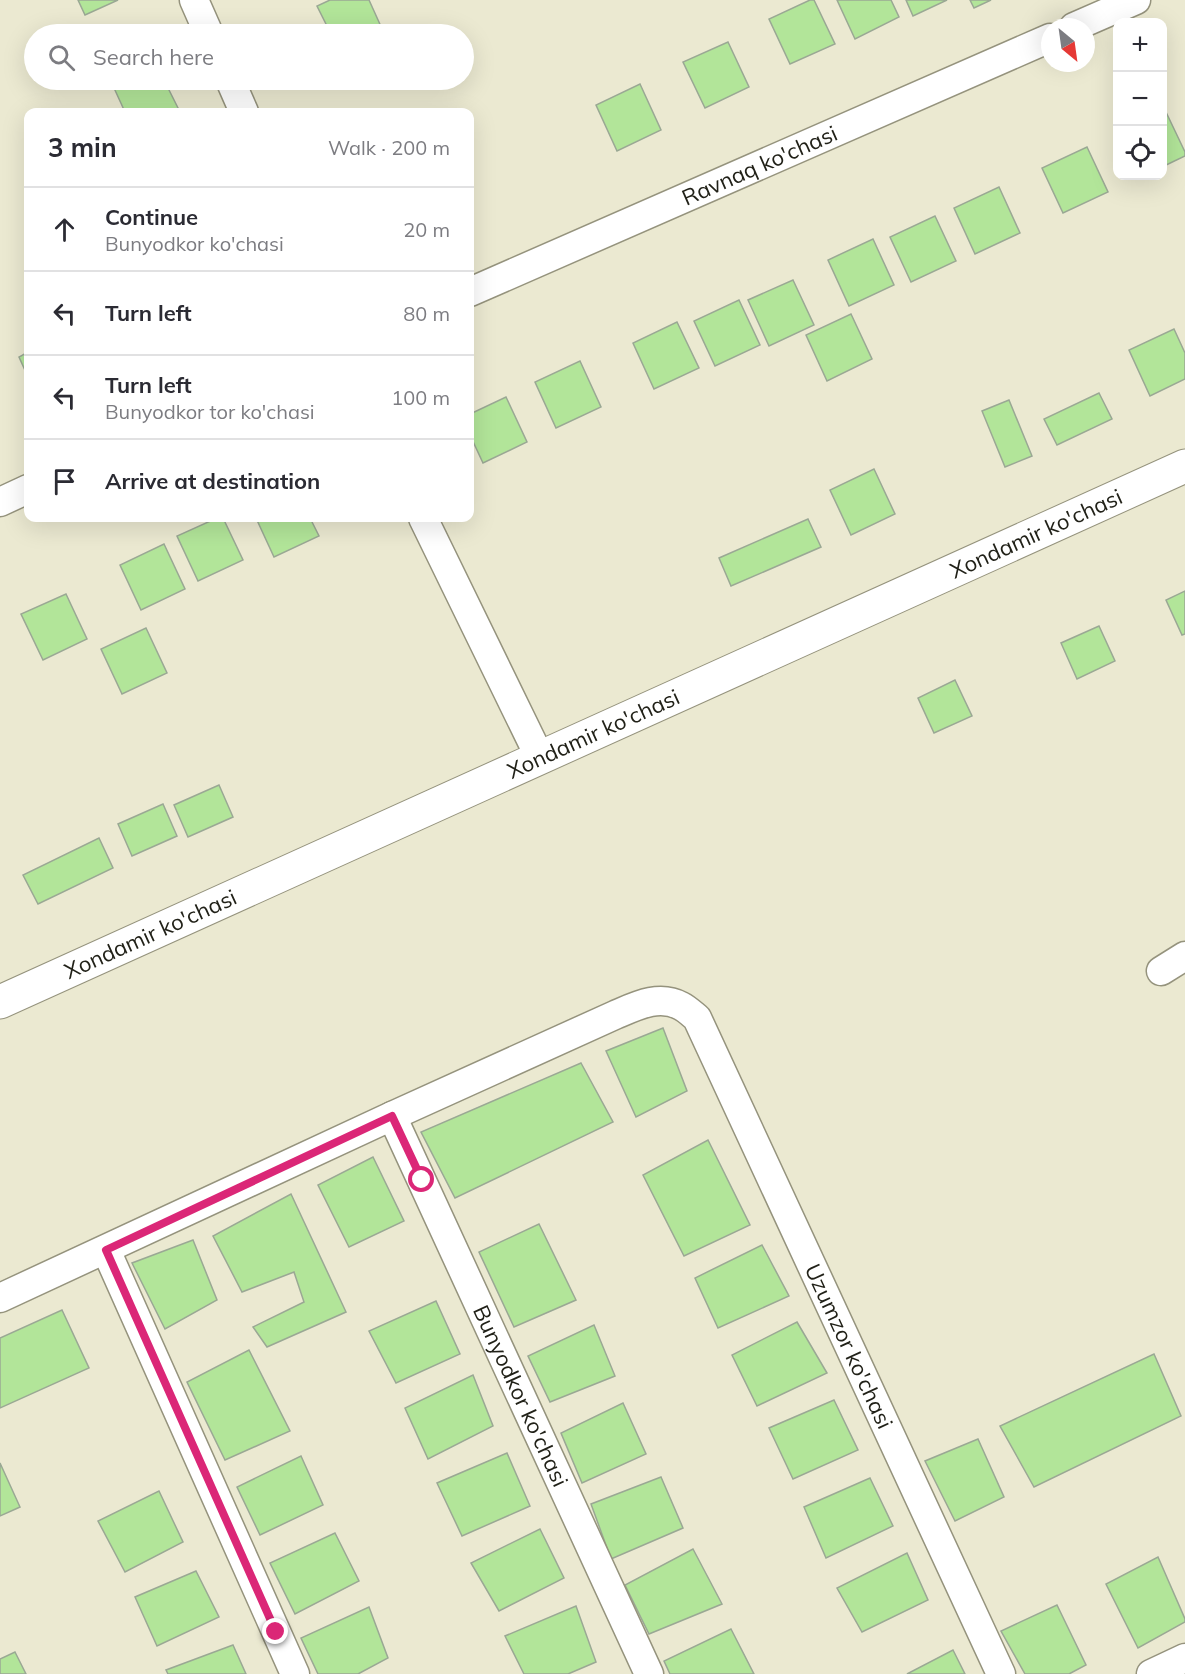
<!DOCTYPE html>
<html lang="en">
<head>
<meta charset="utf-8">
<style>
  :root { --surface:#fff; --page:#f7f7f7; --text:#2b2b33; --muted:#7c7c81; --line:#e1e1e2 }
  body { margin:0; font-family:Mulish,sans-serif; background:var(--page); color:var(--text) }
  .controls { position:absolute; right:18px; top:18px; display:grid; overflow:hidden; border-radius:12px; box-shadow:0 6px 24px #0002 }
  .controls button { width:54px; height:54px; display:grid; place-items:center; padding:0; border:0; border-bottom:2px solid var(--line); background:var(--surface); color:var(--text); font:30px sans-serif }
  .compass { position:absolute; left:1041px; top:18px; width:54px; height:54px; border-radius:50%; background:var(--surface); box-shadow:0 6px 24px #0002; rotate:151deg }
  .stop { position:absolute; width:18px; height:18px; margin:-14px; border:4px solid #db2777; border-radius:50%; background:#fff }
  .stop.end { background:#db2777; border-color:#fff; box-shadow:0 2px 6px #0008 }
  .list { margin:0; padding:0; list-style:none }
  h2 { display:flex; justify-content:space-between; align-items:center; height:78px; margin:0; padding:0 24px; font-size:26px }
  h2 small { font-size:20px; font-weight:400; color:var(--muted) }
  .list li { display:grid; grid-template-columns:39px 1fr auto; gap:18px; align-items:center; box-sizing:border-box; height:84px; padding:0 24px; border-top:2px solid var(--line) }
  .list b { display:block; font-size:22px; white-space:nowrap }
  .list p { margin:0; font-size:20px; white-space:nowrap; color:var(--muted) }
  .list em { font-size:20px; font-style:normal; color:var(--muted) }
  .icon { flex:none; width:33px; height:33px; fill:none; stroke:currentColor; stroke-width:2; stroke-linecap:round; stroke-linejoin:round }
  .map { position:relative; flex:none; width:1185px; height:1674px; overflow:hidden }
  .search { position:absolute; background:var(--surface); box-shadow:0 6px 24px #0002; left:24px; top:24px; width:450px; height:66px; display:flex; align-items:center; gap:15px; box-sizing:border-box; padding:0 21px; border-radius:33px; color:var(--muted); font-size:22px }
  .panel { position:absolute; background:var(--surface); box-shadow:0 6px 24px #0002; left:24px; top:108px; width:450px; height:414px; border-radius:12px }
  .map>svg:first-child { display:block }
  .building { fill:#b2e599; stroke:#9aa894; stroke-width:1.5 }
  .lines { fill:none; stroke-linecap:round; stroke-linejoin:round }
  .minor-casing { stroke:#95937d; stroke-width:31 }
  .secondary-casing { stroke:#95937d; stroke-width:35 }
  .minor { stroke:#fff; stroke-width:28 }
  .secondary { stroke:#fff; stroke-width:33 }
  .route { stroke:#db2777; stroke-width:8 }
  .labels { text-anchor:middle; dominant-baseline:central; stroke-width:5; stroke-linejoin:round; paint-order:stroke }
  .street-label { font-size:22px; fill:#212118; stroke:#ebe9d1 }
</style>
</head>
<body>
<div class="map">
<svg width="1185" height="1674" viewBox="0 0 1185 1674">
  <rect width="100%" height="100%" fill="#ebe9d1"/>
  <g class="building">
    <polygon points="78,0 118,0 85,15"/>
    <polygon points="330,0 369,0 383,31 374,34 331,34 317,6"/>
    <polygon points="810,0 814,0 835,44 790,64 769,19"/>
    <polygon points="837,0 891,0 899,17 855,39"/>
    <polygon points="906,0 947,0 913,16"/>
    <polygon points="970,0 991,0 974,8"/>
    <polygon points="728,42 749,87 705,108 683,62"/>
    <polygon points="133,80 164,80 180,112 125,112 114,88"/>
    <polygon points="640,84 661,130 617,151 596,105"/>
    <polygon points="1165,110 1185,152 1185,156 1162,167 1162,112"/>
    <polygon points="1087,147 1108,192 1063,213 1042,168"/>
    <polygon points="999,187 1020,233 975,254 954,208"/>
    <polygon points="935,216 956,261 911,282 890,237"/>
    <polygon points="873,239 894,285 849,306 828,260"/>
    <polygon points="793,280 814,325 769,346 748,300"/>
    <polygon points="739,300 760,345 715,366 694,321"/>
    <polygon points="851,314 872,359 827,381 806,335"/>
    <polygon points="677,322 699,368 654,389 633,343"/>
    <polygon points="1174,329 1185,353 1185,379 1150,396 1129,350"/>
    <polygon points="28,352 28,377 19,357"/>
    <polygon points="580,361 601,407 556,428 535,382"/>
    <polygon points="1099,393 1112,419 1057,445 1044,419"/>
    <polygon points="506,397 527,442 483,463 470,435 470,414"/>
    <polygon points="1009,400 1032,456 1005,467 982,411"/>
    <polygon points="874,469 895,514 851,535 830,490"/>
    <polygon points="217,518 223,518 243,560 198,581 177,536"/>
    <polygon points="256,518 310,518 319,536 274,557"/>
    <polygon points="808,519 821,547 731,586 719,558"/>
    <polygon points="164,544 185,589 141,610 120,565"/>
    <polygon points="1185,591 1185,634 1182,635 1166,600"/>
    <polygon points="66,594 87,639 43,660 21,614"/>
    <polygon points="1099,626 1115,661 1077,679 1061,643"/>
    <polygon points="146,628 167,673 122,694 101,649"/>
    <polygon points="955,680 972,716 934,733 918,698"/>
    <polygon points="219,785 233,817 188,837 174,805"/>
    <polygon points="163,804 177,836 132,856 118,824"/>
    <polygon points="99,838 113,868 38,904 23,875"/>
    <polygon points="663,1028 687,1091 636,1117 606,1051"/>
    <polygon points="581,1063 613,1122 455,1198 421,1132"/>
    <polygon points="708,1140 750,1225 684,1256 643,1175"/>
    <polygon points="373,1157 404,1221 349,1247 318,1185"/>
    <polygon points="291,1194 346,1312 267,1347 253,1327 304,1302 294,1272 242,1292 213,1236"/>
    <polygon points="539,1224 576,1300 514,1327 479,1252"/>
    <polygon points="193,1240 217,1300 165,1329 132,1263"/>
    <polygon points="762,1245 789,1296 718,1328 695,1278"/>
    <polygon points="436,1301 460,1354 396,1383 369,1331"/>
    <polygon points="62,1310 89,1368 0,1408 0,1338"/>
    <polygon points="797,1322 827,1373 757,1406 732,1355"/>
    <polygon points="594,1325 615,1376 550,1402 528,1356"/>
    <polygon points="249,1350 290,1431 225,1460 187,1382"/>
    <polygon points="1154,1354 1181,1416 1034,1487 1000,1426"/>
    <polygon points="473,1375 493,1426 428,1459 405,1408"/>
    <polygon points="834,1400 858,1450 793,1479 769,1428"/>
    <polygon points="623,1403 646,1454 582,1483 561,1433"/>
    <polygon points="978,1439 1004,1497 955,1521 925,1461"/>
    <polygon points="507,1453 530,1506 462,1536 437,1483"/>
    <polygon points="301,1456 323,1505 260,1535 237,1487"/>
    <polygon points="0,1463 20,1507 0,1516"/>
    <polygon points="661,1477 683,1528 611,1559 591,1504"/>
    <polygon points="870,1478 893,1526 826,1558 804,1507"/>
    <polygon points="159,1491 183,1542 125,1572 98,1521"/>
    <polygon points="540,1529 564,1578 499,1611 471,1563"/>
    <polygon points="335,1533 359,1581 295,1614 270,1563"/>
    <polygon points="693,1549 722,1604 649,1634 625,1585"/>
    <polygon points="907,1553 928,1600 862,1632 837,1588"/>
    <polygon points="1158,1557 1185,1619 1185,1622 1138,1648 1106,1584"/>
    <polygon points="196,1571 219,1617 157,1646 135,1597"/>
    <polygon points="1057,1605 1086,1665 1069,1674 1025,1674 1001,1631"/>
    <polygon points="576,1606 596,1662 568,1674 524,1674 505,1636"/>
    <polygon points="369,1607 388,1658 358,1674 318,1674 301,1638"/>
    <polygon points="731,1629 754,1674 670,1674 664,1661"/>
    <polygon points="233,1645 246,1674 168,1674 166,1670"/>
    <polygon points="953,1650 965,1674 907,1674"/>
    <polygon points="15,1652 26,1674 0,1674 0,1659"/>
  </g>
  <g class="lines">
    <g class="minor-casing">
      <g id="minor">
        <polyline points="194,0 209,34"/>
        <polyline points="1074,27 1136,0"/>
        <polyline points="230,80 244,112"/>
        <path id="s1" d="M470,292l580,-254"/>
        <polyline points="0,502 28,489"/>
        <polyline points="423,518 540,758"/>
        <polyline points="1161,971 1185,956"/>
        <path id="s2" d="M392,1116l257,558"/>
        <polyline points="106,1250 295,1674"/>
        <path id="s3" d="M0,1298l392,-182 223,-101c21,-9 44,-21 66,-9 6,3 11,8 16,12l304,656"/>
        <polyline points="1151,1674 1185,1658"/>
      </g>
    </g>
    <g class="secondary-casing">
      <g id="secondary">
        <path id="s4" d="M0,1002l1185,-536"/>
      </g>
    </g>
    <use href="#minor" class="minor"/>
    <use href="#secondary" class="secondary"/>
  </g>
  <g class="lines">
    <polyline class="route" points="276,1632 106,1250 392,1116 422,1180"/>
  </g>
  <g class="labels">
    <g class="street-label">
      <text stroke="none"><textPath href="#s1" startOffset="316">Ravnaq ko'chasi</textPath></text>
      <text stroke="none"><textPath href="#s4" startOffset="1137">Xondamir ko'chasi</textPath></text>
      <text stroke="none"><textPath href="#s4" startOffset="651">Xondamir ko'chasi</textPath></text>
      <text stroke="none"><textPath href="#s4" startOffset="165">Xondamir ko'chasi</textPath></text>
      <text stroke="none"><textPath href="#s3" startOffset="1128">Uzumzor ko'chasi</textPath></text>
      <text stroke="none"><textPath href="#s2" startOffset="308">Bunyodkor ko'chasi</textPath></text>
    </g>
  </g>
</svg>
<div class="controls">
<button>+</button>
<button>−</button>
<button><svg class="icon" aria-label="locate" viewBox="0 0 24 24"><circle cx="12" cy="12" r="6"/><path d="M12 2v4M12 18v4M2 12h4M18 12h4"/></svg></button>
</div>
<svg class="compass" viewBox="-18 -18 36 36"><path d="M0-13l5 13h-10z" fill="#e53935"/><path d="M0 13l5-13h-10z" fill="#7c7c81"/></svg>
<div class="stop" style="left:422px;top:1180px"></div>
<div class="stop end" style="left:276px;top:1632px"></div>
<div class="search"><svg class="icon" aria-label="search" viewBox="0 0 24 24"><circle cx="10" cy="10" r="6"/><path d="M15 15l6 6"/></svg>Search here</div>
<section class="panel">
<h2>3 min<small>Walk · 200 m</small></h2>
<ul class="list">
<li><svg class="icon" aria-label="ahead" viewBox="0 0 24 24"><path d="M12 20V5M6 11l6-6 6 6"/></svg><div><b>Continue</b><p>Bunyodkor ko'chasi</p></div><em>20 m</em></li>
<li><svg class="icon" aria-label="left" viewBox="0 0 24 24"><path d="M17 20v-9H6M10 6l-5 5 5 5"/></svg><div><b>Turn left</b></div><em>80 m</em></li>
<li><svg class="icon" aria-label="left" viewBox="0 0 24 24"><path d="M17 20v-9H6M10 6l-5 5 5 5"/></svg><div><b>Turn left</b><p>Bunyodkor tor ko'chasi</p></div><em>100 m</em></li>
<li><svg class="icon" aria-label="arrive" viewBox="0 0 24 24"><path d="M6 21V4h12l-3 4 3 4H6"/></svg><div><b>Arrive at destination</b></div></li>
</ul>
</section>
</div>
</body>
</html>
